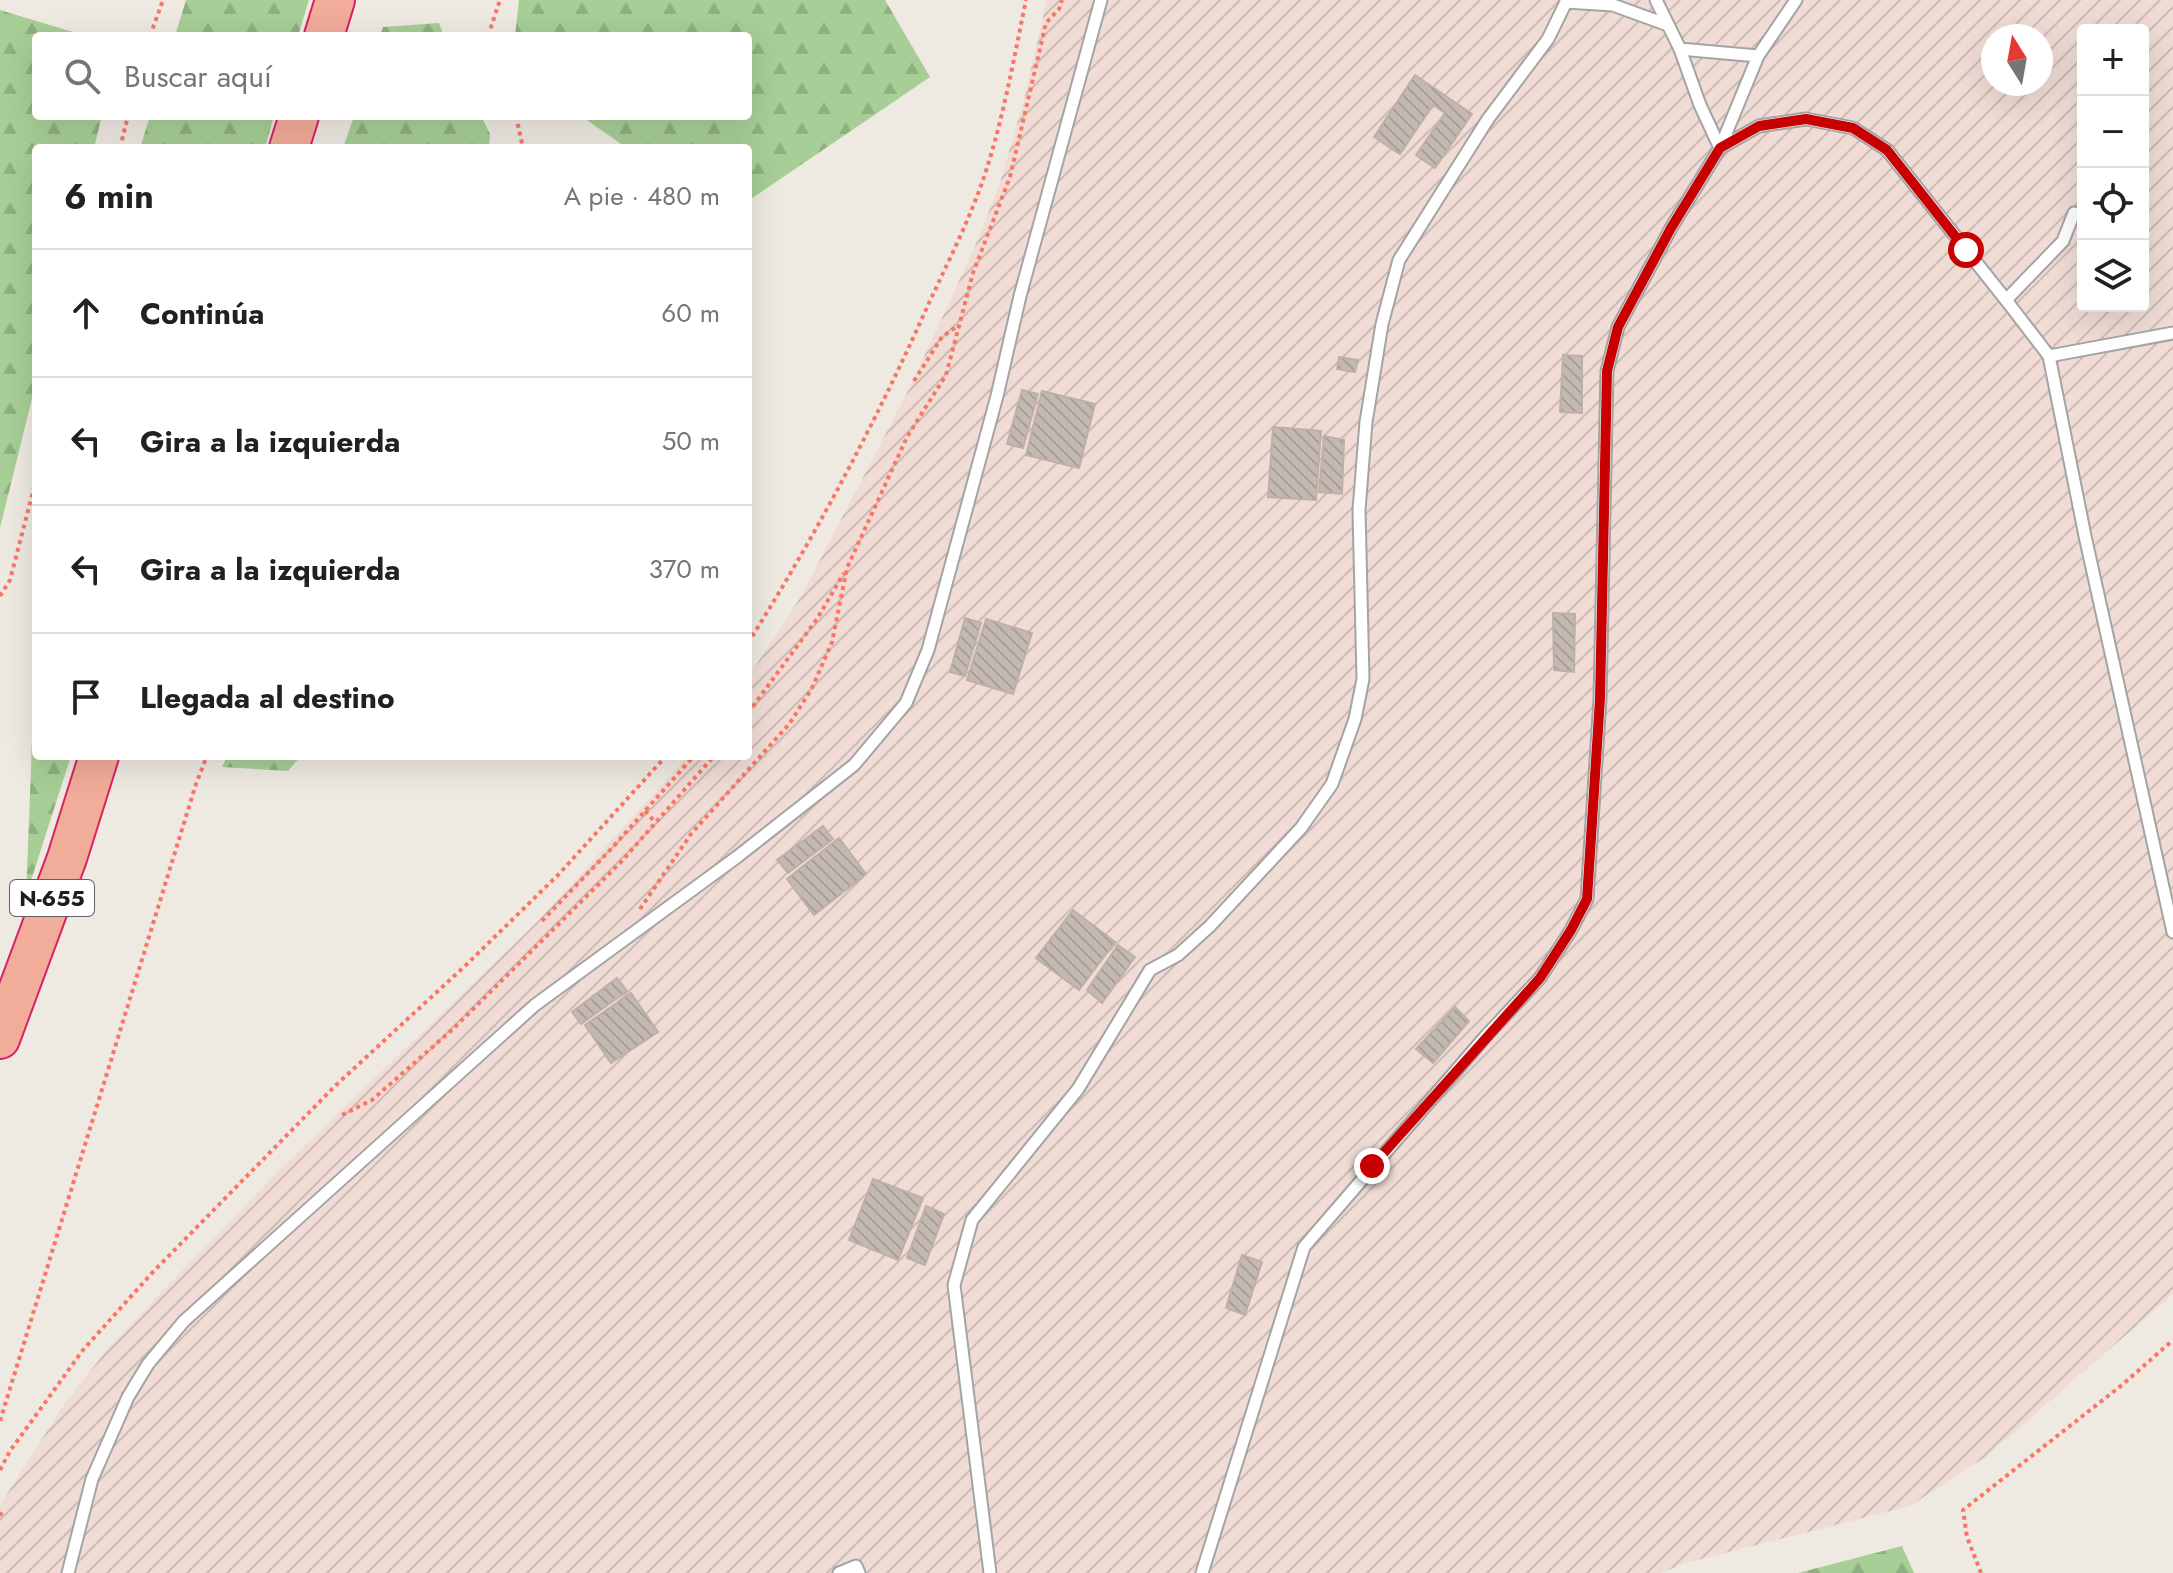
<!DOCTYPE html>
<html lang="es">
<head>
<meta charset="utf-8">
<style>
  :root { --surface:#fff; --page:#f2f2f2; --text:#202124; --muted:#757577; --line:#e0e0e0 }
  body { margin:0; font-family:Jost,sans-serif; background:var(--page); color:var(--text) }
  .controls { position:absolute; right:24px; top:24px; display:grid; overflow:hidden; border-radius:8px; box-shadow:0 8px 32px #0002 }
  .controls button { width:72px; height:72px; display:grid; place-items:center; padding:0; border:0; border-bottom:2px solid var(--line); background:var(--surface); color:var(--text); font:40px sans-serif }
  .compass { position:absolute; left:1981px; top:24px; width:72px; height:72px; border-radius:50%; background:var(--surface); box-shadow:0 8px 32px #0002; rotate:349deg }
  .stop { position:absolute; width:24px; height:24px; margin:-18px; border:6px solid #c90001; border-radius:50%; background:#fff }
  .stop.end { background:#c90001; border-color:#fff; box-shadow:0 2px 8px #0008 }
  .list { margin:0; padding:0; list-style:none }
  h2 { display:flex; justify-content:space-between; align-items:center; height:104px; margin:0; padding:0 32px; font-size:34px }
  h2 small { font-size:26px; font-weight:400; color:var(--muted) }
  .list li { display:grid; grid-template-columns:52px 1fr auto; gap:24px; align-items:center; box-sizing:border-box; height:128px; padding:0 32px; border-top:2px solid var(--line) }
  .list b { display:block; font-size:30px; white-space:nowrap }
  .list em { font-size:26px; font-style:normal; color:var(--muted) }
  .icon { flex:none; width:44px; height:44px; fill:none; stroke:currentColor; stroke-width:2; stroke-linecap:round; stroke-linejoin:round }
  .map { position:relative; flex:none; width:2173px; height:1573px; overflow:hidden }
  .search { position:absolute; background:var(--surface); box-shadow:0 8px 32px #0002; left:32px; top:32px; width:720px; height:88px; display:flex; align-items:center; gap:20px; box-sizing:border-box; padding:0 28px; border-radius:8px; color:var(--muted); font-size:30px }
  .panel { position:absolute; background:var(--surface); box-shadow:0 8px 32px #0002; left:32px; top:144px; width:720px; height:616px; border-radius:8px }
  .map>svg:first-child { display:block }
  .military { fill:url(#military-furrows); fill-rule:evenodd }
  .forest { fill:url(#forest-firs) }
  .building { fill:url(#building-back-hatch); stroke:#c0b0a4; stroke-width:2 }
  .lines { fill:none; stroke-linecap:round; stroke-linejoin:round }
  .service-casing { stroke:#a4a4a4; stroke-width:15 }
  .trunk-casing { stroke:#d92262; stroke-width:42 }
  .path { stroke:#fb7566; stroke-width:4; stroke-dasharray:4 4; stroke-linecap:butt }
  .service { stroke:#fff; stroke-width:11 }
  .trunk { stroke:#f2ac9a; stroke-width:38 }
  .route { stroke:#c90001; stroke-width:10 }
  .labels { text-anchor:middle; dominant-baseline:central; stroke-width:8; stroke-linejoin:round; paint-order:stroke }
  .shield { fill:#fff; stroke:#616161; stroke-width:2 }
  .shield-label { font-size:22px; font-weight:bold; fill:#1d1d1d }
</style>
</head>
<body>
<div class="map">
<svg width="2173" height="1573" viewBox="0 0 2173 1573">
  <defs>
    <pattern id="military-furrows" width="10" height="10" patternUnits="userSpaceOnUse" patternTransform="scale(2)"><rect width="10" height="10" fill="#f0dcd5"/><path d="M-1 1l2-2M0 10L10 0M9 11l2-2" fill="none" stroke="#cdbcb6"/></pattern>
    <pattern id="forest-firs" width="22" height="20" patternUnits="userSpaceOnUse" patternTransform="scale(2)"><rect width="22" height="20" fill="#a7ce96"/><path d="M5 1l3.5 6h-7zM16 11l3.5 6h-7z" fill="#8fb081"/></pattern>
    <pattern id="building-back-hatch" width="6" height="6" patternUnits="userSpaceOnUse" patternTransform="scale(2)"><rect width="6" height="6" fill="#c3b9b2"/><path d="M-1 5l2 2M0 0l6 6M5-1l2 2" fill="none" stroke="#a79f99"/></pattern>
  </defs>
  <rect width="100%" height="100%" fill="#eeeae2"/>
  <path class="military" d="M1047,0h1126v1294l-186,162 -77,50 -224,57 -25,10h-1661v-68l65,-102 45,-57 167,-174 260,-250 151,-166h60v-79l52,-79 109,-209 64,-138 26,-65 25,-87zM2083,30h60v276h-60zM1993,36h48v48h-48z"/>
  <g class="forest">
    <polygon points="186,0 309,0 298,36 175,36"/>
    <polygon points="519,0 885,0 930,77 748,201 748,148 627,148 581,116 748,116 748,36 515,36"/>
    <polygon points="0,10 86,36 36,36 36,116 102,116 94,148 36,148 36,382 0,528"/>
    <polygon points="439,23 444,36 380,36 383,27"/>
    <polygon points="150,116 274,116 265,148 140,148"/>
    <polygon points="354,116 481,116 490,134 489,148 343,148"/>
    <polygon points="36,639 36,756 71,756 26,896"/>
    <polygon points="227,756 301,756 288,771 222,767"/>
    <polygon points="1902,1546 1914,1573 1798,1573"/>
  </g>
  <g class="building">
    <polygon points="1415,75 1472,114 1435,168 1416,155 1445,113 1433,105 1400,154 1374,137"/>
    <polygon points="1563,355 1582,356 1582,413 1560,412"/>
    <polygon points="1339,357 1358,360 1355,372 1337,369"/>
    <polygon points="1022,390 1038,394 1023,448 1007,444"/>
    <polygon points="1042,391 1095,404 1079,468 1026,455"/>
    <polygon points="1273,427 1321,431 1316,500 1268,497"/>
    <polygon points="1324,436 1344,440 1342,494 1319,492"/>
    <polygon points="1553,613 1575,614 1574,672 1554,670"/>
    <polygon points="965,618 981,623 965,676 950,672"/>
    <polygon points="986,619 1032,633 1013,694 967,680"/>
    <polygon points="823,826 833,839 788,873 777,860"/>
    <polygon points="839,838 866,874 814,915 787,879"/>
    <polygon points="1073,910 1115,942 1079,990 1036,958"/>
    <polygon points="1118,945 1135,957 1102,1003 1087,990"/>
    <polygon points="617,978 627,991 581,1024 572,1012"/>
    <polygon points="631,993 658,1032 611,1063 585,1025"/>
    <polygon points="1455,1007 1469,1021 1433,1063 1416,1049"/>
    <polygon points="873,1179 923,1198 898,1260 849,1240"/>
    <polygon points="926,1206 944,1214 925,1265 907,1258"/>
    <polygon points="1242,1255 1262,1262 1245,1315 1226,1308"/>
  </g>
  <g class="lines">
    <g class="service-casing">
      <g id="service">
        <polyline points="1656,0 1680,49 1758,56 1796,0"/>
        <polyline points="1566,2 1613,5 1668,25"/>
        <polyline points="1758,56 1720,148 1759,126 1806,119 1853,128 1887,150 2006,300 2063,241 2074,213"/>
        <polyline points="2006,300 2049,356"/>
        <polyline points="2173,333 2049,356 2085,536 2173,932"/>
        <polyline points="68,1573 92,1479 128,1397 148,1364 184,1321 535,1005 737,857 854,765 906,703 928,650 997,396 1020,296 1101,0"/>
        <polyline points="839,1573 856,1566 859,1573"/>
        <polyline points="990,1573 954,1285 972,1220 1078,1089 1150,970 1178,955 1210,926 1301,828 1332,784 1355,719 1363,679 1359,510 1366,422 1382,324 1399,260 1488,119 1548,39 1567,0"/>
        <polyline points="1202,1573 1304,1247 1485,1037 1540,978 1571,930 1587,899 1600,699 1607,371 1618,327 1671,228 1720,148 1700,105 1680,49"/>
      </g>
    </g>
    <g class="trunk-casing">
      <g id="trunk">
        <polyline points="324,36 335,0"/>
        <polyline points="289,148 299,116"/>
        <polyline points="0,1039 67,858 99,756"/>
      </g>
    </g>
    <g class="path">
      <polyline points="150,36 163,0"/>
      <polyline points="488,36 500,0"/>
      <polyline points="516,116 523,148"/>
      <polyline points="120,148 128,116"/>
      <polyline points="914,381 942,337 956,327"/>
      <polyline points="0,596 10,580 36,480"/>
      <path d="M748,643c68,-108 128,-221 180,-338 20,-43 43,-88 58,-134 18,-56 28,-113 40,-171"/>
      <polyline points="748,713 817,619 844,573"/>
      <polyline points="645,811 656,823"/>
      <polyline points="640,909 691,834 790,723 812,688 832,642 847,568 907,437 946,375 973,273 1010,177 1046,23 1059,9 1062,0"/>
      <polyline points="542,921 612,848 693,757"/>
      <polyline points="342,1115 372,1100 453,1029 621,862 714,756"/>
      <polyline points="0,1421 196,784 207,756"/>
      <polyline points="0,1470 10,1451 83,1350 152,1273 335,1086 465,966 559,874 666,756"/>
      <polyline points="0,1516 3,1509"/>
      <polyline points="1981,1573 1967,1537 1963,1510 2122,1385 2173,1340"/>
    </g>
    <use href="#service" class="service"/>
    <use href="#trunk" class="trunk"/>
  </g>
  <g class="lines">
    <polyline class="route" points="1372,1166 1540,978 1571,930 1587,899 1600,699 1607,371 1618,327 1671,228 1720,148 1759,126 1806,119 1853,128 1887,150 1966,250"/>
  </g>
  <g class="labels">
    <rect class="shield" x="10" y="880" width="84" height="36" rx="6"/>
    <g class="shield-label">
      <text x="52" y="898">N-655</text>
    </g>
  </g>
</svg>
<div class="controls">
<button>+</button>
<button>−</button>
<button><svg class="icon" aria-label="locate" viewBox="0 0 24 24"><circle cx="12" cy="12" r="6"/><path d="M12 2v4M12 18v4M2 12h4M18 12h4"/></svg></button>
<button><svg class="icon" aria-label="layers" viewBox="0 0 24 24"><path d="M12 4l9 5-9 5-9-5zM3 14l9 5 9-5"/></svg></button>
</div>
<svg class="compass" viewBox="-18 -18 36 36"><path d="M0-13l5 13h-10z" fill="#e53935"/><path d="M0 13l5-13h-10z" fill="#757577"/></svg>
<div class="stop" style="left:1966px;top:250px"></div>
<div class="stop end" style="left:1372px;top:1166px"></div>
<div class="search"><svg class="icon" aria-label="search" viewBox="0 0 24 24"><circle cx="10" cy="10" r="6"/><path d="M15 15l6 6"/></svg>Buscar aquí</div>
<section class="panel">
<h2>6 min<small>A pie · 480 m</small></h2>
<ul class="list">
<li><svg class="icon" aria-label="ahead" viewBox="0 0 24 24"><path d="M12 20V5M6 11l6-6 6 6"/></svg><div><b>Continúa</b></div><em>60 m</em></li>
<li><svg class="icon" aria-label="left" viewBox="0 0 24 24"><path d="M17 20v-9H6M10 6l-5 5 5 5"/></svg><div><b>Gira a la izquierda</b></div><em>50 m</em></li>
<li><svg class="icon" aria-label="left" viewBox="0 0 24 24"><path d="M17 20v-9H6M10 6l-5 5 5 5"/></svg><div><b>Gira a la izquierda</b></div><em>370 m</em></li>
<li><svg class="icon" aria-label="arrive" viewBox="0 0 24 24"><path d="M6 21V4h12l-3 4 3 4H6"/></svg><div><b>Llegada al destino</b></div></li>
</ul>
</section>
</div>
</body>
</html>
